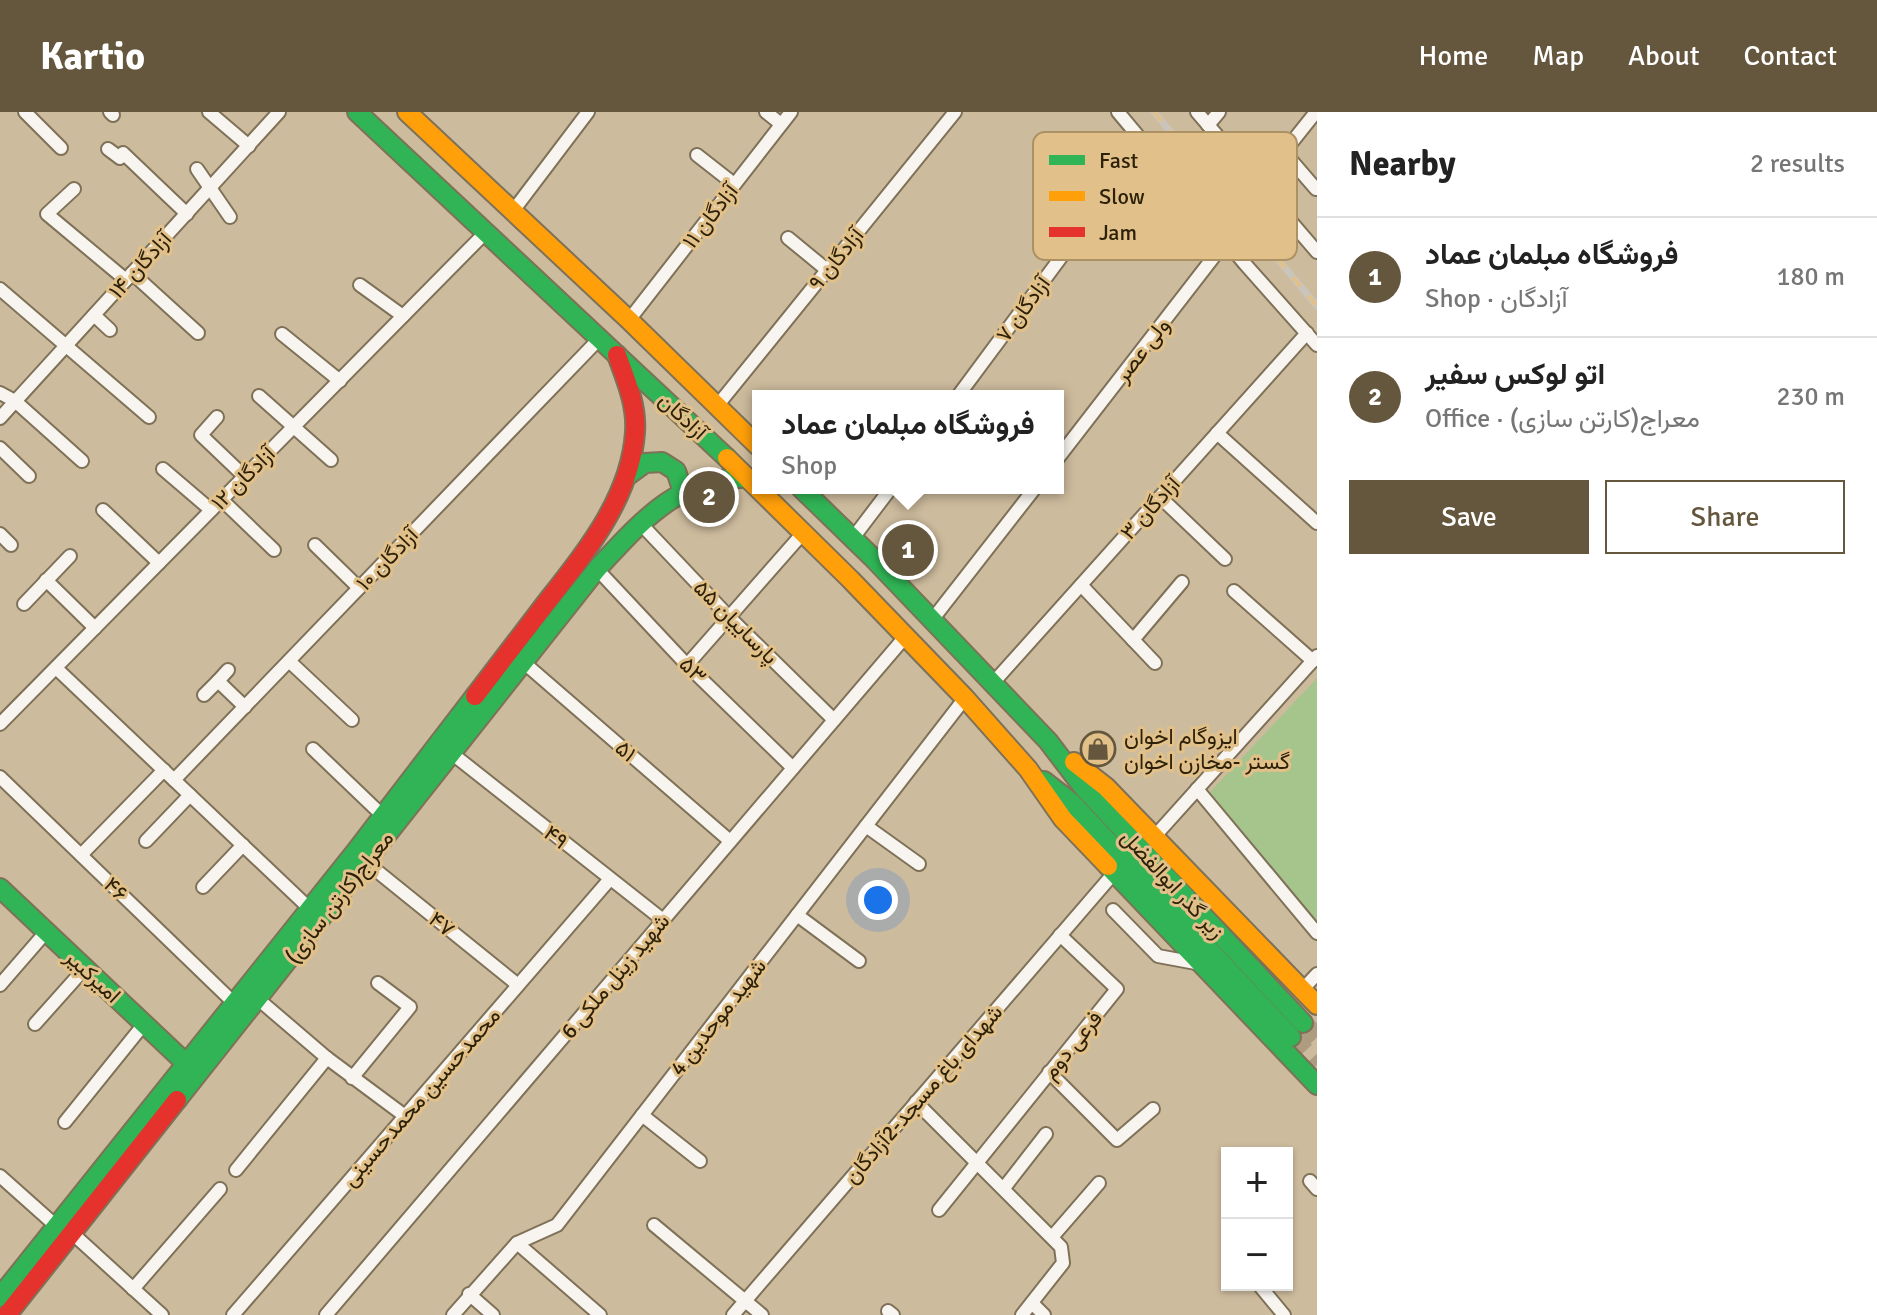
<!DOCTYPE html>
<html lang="en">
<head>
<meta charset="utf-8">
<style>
  :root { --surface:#fff; --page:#f6f6f6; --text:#222; --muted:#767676; --line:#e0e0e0; --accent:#65573d }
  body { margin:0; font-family:Signika,Vazirmatn,sans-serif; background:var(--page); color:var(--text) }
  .controls { position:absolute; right:24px; bottom:24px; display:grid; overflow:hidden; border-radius:0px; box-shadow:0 2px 6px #0004 }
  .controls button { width:72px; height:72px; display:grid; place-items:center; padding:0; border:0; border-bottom:2px solid var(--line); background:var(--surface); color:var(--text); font:40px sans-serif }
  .you { position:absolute; left:878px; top:788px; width:28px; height:28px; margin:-20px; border:6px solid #fff; border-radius:50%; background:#1a73e8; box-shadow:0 0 0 12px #1a73e833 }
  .badge { display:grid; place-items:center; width:52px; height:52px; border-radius:50%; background:var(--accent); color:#fff; font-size:26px; font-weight:700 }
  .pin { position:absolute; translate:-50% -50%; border:4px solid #fff; box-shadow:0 2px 8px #0006 }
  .popup { position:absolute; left:752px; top:278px; width:312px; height:104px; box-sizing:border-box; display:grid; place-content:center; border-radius:0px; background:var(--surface); filter:drop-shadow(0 2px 6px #0005); font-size:26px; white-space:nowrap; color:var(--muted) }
  .popup b { font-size:30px; color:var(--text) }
  .popup::after { content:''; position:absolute; left:50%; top:100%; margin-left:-16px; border:16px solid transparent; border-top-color:var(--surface) }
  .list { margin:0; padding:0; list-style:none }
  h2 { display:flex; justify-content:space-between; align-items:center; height:104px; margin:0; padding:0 32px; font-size:34px }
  h2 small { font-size:26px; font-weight:400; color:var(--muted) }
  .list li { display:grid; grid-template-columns:52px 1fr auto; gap:24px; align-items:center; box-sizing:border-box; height:120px; padding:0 32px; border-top:2px solid var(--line) }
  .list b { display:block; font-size:30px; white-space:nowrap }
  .list p { margin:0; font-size:26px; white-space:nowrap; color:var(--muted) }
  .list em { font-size:26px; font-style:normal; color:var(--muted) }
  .actions { display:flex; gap:16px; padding:24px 32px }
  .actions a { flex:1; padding:18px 0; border:2px solid var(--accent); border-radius:0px; text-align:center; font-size:28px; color:var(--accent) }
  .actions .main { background:var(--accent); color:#fff }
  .map { position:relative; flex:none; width:1317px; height:1203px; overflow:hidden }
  header { display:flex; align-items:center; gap:48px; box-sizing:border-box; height:112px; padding:0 40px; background:var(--accent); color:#fff }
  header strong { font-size:38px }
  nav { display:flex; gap:44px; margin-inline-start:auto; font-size:28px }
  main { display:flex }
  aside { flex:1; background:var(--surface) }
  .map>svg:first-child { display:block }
  .green { fill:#a6c58c }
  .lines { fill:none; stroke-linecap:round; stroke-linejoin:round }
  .primary-tunnel { stroke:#ad9c80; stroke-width:20; stroke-dasharray:20 10; stroke-linecap:butt }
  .street-casing { stroke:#7e7157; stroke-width:16 }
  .fast-casing { stroke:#7e7157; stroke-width:22 }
  .slow-casing { stroke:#7e7157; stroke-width:22 }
  .jam-casing { stroke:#7e7157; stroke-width:22 }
  .street { stroke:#f8f5f0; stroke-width:12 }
  .fast { stroke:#30b455; stroke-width:18 }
  .slow { stroke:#ff9f0a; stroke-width:18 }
  .jam { stroke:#e5322d; stroke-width:18 }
  .rail-casing { stroke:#cac4bb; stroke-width:7 }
  .rail { stroke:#e1c189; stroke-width:4; stroke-dasharray:12; stroke-linecap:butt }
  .labels { text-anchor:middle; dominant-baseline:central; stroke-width:6; stroke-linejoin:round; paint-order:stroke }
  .street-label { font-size:22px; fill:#2d210a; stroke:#e1c189 }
  .poi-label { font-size:22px; fill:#2d210a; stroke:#e1c189; text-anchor:start }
  .key { fill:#e1c189; stroke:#ab9163; stroke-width:2 }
  .key-label { font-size:22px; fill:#2d210a }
</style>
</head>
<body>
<header>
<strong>Kartio</strong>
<nav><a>Home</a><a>Map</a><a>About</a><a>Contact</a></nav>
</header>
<main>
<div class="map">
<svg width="1317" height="1203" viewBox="0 0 1317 1203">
  <rect width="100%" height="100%" fill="#cdbb9d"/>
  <polygon class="green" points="1317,566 1317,812 1210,680"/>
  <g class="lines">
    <g class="primary-tunnel">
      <polyline points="1303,911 1317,926"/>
      <polyline points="1291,925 1317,953"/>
    </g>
    <g class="street-casing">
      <g id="street">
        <polyline points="25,0 61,36"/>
        <polyline points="110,0 113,3"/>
        <polyline points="209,0 249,34"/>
        <polyline points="766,0 781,12"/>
        <polyline points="1118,0 1245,152 1317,233"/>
        <polyline points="1197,0 1317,140"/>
        <polyline points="1316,0 1284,40 1316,77"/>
        <polyline points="1208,13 1219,0"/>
        <polyline points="108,37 120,46 123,41 187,102"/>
        <polyline points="697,43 734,72"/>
        <polyline points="197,57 230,105"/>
        <polyline points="74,77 47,102 126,168"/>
        <polyline points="513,99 588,0"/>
        <polyline points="788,126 827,158"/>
        <polyline points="132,161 198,221"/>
        <polyline points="360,173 403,204"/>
        <polyline points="0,177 149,305"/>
        <polyline points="94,203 110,218"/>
        <polyline points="629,208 791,0"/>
        <polyline points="282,222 340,269"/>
        <polyline points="0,281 15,289 82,349"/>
        <polyline points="259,284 331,348"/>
        <polyline points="958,284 1145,32"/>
        <polyline points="717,294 955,0"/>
        <polyline points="217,305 201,323 245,365"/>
        <polyline points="0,306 279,0"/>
        <polyline points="1217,321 1317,411"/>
        <polyline points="0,336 29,364"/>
        <polyline points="1058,346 1226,129"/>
        <polyline points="163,357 211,398"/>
        <polyline points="1160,385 1225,447"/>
        <polyline points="222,388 274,438"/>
        <polyline points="103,398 159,451"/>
        <polyline points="640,411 729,505 834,608"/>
        <polyline points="0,422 11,433"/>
        <polyline points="853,426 891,376"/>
        <polyline points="315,433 359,476"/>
        <polyline points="597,457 687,553 793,656"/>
        <polyline points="46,468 95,516"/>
        <polyline points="1081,473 1155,551"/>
        <polyline points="1234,479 1313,549"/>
        <polyline points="24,492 70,444"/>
        <polyline points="932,508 1035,376"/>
        <polyline points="1133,528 1182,470"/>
        <polyline points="289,549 352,608"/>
        <polyline points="522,549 730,729"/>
        <polyline points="687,553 803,421"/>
        <polyline points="56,556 309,796"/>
        <polyline points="228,558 218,569 245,595"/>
        <polyline points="993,571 1307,221"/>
        <polyline points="204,583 218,569"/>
        <polyline points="0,612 486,120"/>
        <polyline points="313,637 383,704"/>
        <polyline points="450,640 663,808"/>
        <polyline points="0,665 233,890"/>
        <polyline points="174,668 600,226"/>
        <polyline points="1197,677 1317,821"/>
        <polyline points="866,714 919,752"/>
        <polyline points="1155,724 1317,544"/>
        <polyline points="146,729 190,683"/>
        <polyline points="81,743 164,658"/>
        <polyline points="367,751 518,873"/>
        <polyline points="203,775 243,733"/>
        <polyline points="1113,798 1158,844 1201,852"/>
        <polyline points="797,803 859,849"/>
        <polyline points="0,873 46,820"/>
        <polyline points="1302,878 1317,862"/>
        <polyline points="258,887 327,946 405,1004"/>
        <polyline points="35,912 85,856"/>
        <polyline points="1049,960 1117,1028 1153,997"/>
        <polyline points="352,966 410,895 378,871"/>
        <polyline points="916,990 1061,1135 1063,1151 1022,1203"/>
        <polyline points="642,1003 700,1049"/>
        <polyline points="65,1010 144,912"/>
        <polyline points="236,1058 327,946"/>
        <polyline points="0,1064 55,1113"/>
        <polyline points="1310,1069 1317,1077"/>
        <polyline points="1004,1076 1046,1022"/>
        <polyline points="939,1098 1117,877 1060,823"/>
        <polyline points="654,1113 762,1203"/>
        <polyline points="72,1121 162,1203"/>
        <polyline points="1053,1124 1099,1071"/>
        <polyline points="517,1131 600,1203"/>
        <polyline points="1259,1173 1284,1203"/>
        <polyline points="133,1177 220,1077"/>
        <polyline points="469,1182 493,1203"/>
        <polyline points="1032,1191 1044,1203"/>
        <polyline points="888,1199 893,1203"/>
        <polyline points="233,1203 610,767"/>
        <polyline points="326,1203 905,525"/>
        <polyline points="453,1203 517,1131 557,1113 965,586"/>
        <polyline points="733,1203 1114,761"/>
      </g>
    </g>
    <g class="fast-casing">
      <g id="fast">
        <polyline points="357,0 727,346"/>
        <polyline points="627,364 645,351 662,350 676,359 683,380"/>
        <polyline points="801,376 872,445 1048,629 1083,675 1303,911"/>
        <polyline points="1044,669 1071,690 1291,925"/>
        <polyline points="1108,754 1317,973"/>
        <polyline points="0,776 193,958"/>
        <path d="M177,988l420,-531c43,-46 81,-92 149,-91"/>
        <polyline points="0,1185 356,739 475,584"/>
      </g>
    </g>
    <g class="slow-casing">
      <g id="slow">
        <polyline points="407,0 629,208 758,334"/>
        <polyline points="727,346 850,467 965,586 1028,657 1063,707 1108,754"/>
        <polyline points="1074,650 1106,675 1317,893"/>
      </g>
    </g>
    <g class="jam-casing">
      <g id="jam">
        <path d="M475,584c24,-31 47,-62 71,-93 39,-50 85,-105 89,-171 2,-27 -9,-52 -18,-77"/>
        <polyline points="7,1203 177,988"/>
      </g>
    </g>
    <use href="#street" class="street"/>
    <use href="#fast" class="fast"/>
    <use href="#slow" class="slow"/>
    <use href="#jam" class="jam"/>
    <g class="rail-casing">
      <polyline id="rail" points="1154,0 1317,194"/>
    </g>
    <use href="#rail" class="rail"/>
  </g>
  <defs>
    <g id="shop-ring" transform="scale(1.8)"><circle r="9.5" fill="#e1c189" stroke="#65573d" stroke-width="1.5"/><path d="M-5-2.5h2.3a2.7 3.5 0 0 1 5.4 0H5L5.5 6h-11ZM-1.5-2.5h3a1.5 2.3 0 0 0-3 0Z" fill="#65573d"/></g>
  </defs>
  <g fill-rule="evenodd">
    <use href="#shop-ring" x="1098" y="637"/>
  </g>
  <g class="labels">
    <g class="street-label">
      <text transform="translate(710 104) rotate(-52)">۱۱ آزادگان</text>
      <text transform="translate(836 147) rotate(-51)">۹ آزادگان</text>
      <text transform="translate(140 153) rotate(-48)">۱۴ آزادگان</text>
      <text transform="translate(1023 197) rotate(-54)">۷ آزادگان</text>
      <text transform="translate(1142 238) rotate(-52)">ولی عصر</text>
      <text transform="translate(683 304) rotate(43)">آزادگان</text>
      <text transform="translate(243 366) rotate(-45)">۱۲ آزادگان</text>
      <text transform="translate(1150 396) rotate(-48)">۳ آزادگان</text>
      <text transform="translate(387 447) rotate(-46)">۱۰ آزادگان</text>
      <text transform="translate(736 510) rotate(45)">پارساییان ۵۵</text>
      <text transform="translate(693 558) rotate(45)">۵۳</text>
      <text transform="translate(626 639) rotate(41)">۵۱</text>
      <text transform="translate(556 725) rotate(38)">۴۹</text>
      <text transform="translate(1173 772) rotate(47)">زیر گذر ابوالفضل</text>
      <text transform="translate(116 777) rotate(44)">۴۶</text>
      <text transform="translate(339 785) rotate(-52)">معراج(کارتن سازی)</text>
      <text transform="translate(442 812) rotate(39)">۴۷</text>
      <text transform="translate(93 864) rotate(43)">امیرکبیر</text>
      <text transform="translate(615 864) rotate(-50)">6 شهید زینل ملکی</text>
      <text transform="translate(718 905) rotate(-52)">4 شهید موحدین</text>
      <text transform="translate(1072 933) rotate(-51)">فرعی دوم</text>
      <text transform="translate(923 982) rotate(-49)">شهدای‌ باغ مسجد-2آزادگان</text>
      <text transform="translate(421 985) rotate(-49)">محمدحسین محمدحسینی</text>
    </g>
    <g class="poi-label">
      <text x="1124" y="624">ایزوگام اخوان<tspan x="1124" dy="25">گستر -مخازن اخوان</tspan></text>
    </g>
  </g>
  <rect x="1033" y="20" width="264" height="128" rx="12" class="key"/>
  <rect x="1049" y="43" width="36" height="10" fill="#30b455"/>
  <rect x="1049" y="79" width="36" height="10" fill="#ff9f0a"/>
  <rect x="1049" y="115" width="36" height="10" fill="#e5322d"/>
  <g class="key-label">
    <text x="1099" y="56">Fast</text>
    <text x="1099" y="92">Slow</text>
    <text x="1099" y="128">Jam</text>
  </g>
</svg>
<div class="controls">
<button>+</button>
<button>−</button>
</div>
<div class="you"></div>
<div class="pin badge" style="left:908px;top:438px">1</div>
<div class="popup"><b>فروشگاه مبلمان عماد</b>Shop</div>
<div class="pin badge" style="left:709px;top:385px">2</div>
</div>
<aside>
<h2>Nearby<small>2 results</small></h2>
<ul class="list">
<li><span class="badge">1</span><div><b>فروشگاه مبلمان عماد</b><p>Shop · آزادگان</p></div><em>180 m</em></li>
<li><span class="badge">2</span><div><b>اتو لوکس سفیر</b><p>Office · معراج(کارتن سازی)</p></div><em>230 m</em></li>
</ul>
<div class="actions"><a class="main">Save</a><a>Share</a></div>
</aside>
</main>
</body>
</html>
